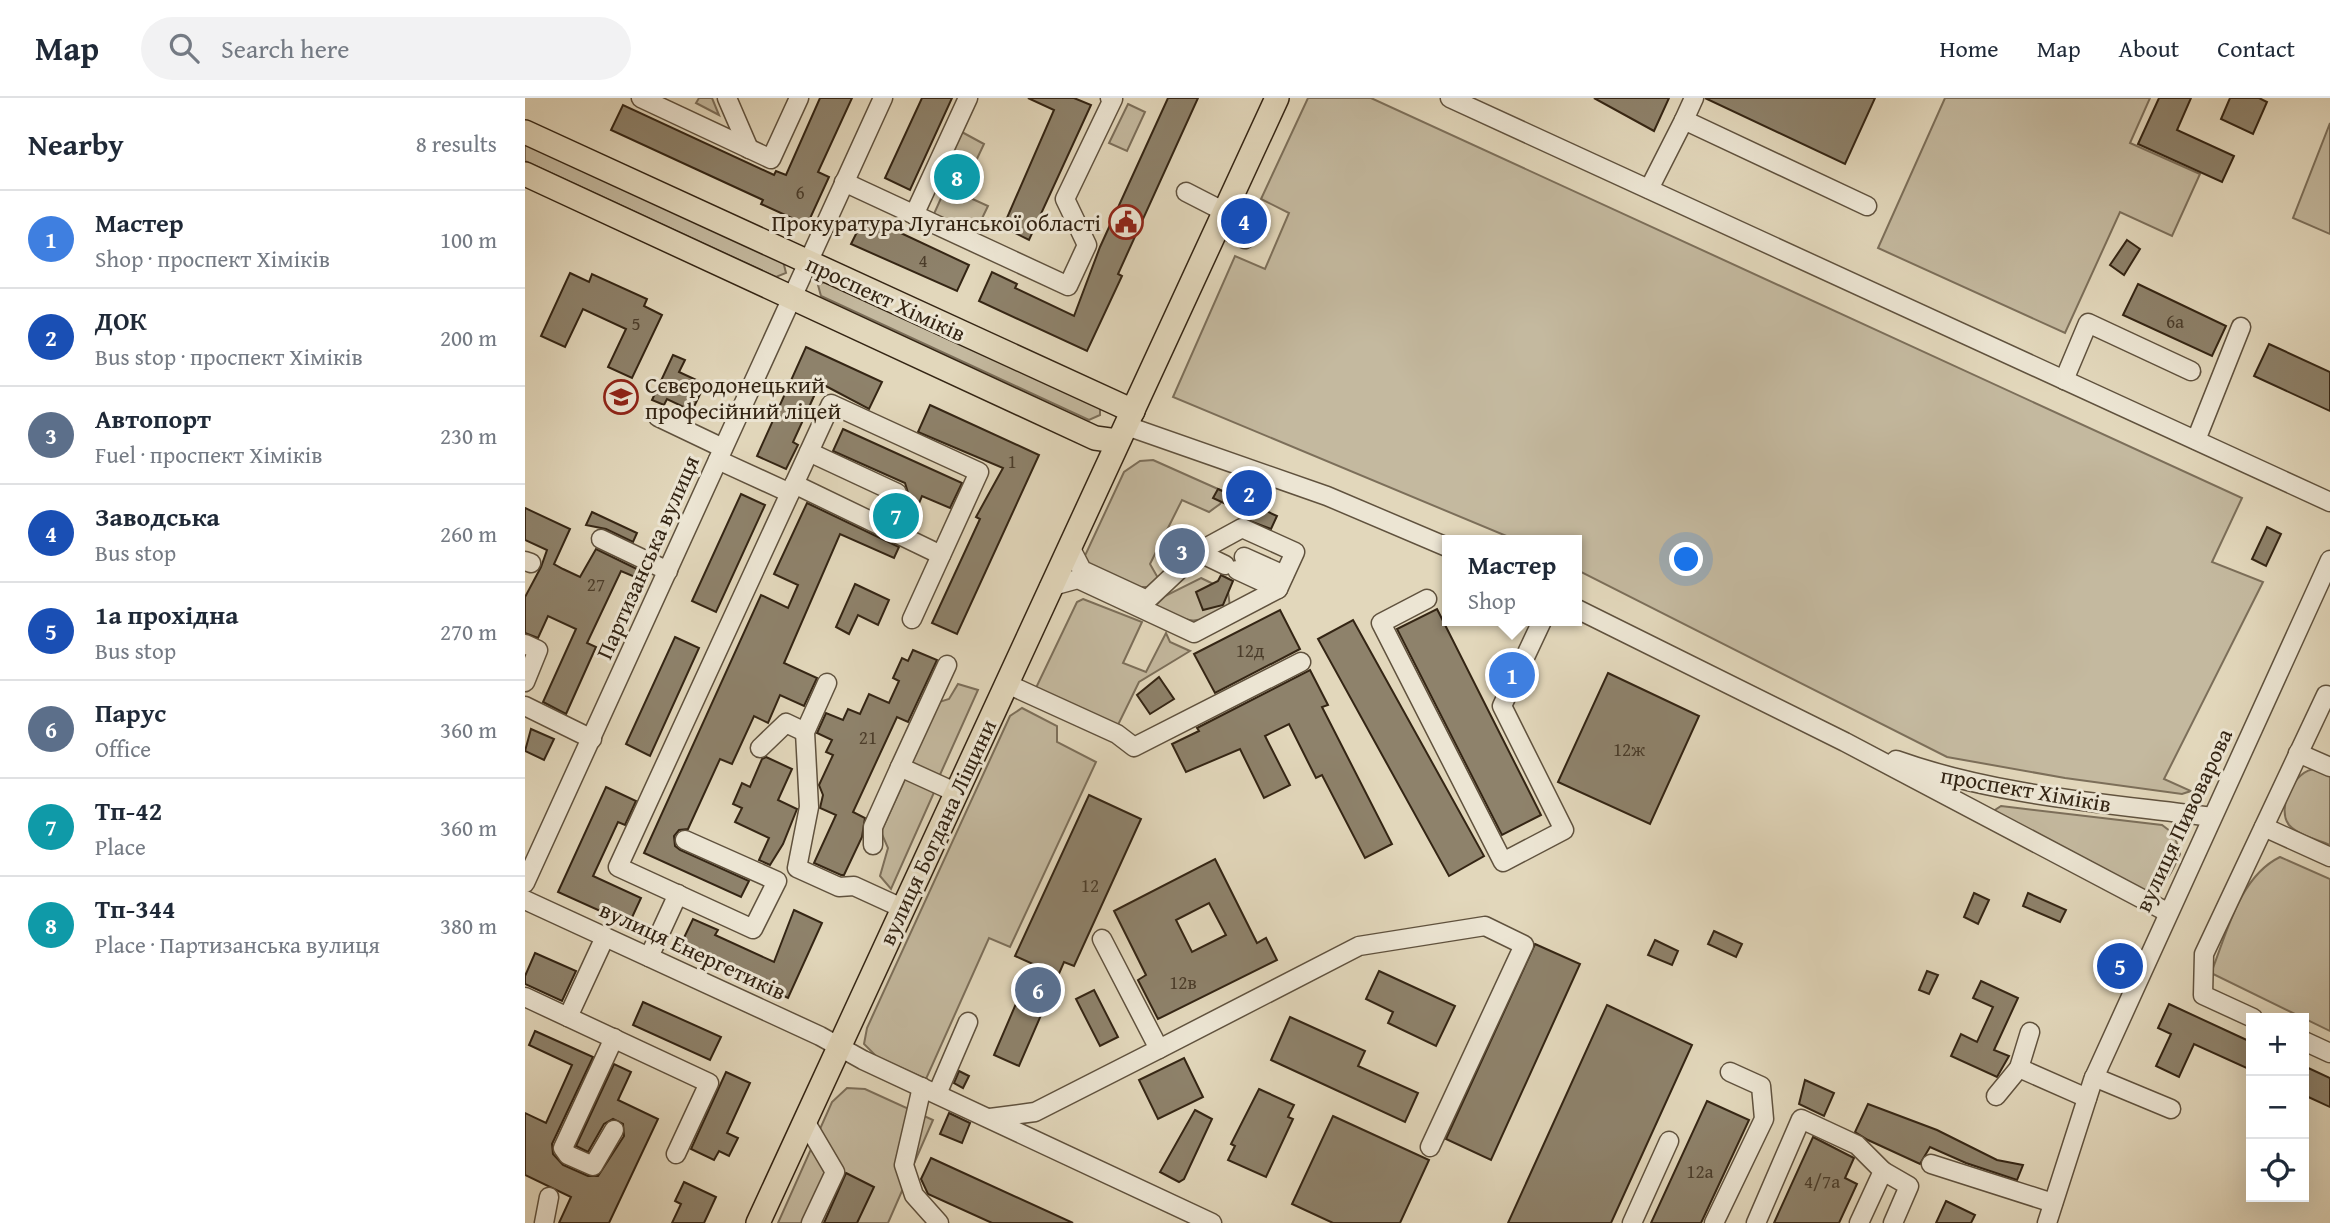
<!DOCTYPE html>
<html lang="en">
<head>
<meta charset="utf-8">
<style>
  :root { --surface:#fff; --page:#f2f2f3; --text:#1f2937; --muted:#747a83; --line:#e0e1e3; --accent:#8f2418 }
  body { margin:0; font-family:"Gentium Book Plus",serif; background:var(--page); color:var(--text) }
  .controls { position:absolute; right:21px; bottom:21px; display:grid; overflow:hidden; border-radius:0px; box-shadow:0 7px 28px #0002 }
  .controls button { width:63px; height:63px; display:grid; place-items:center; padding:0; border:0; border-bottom:2px solid var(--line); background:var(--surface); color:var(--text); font:35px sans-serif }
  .you { position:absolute; left:1162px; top:462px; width:24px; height:24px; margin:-18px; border:5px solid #fff; border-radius:50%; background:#1a73e8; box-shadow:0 0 0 10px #1a73e833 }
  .badge { display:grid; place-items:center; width:46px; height:46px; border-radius:50%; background:var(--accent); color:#fff; font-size:23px; font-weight:700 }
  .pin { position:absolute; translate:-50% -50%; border:4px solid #fff; box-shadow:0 2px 7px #0006 }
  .popup { position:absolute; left:917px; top:437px; width:140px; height:91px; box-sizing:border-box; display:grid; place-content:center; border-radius:0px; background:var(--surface); filter:drop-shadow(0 2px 5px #0005); font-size:23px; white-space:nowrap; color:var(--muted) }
  .popup b { font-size:26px; color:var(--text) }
  .popup::after { content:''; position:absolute; left:50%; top:100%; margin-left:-14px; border:14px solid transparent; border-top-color:var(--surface) }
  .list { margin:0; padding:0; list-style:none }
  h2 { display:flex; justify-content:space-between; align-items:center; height:91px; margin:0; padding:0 28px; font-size:30px }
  h2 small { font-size:23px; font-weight:400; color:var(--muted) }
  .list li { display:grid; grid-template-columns:46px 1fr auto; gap:21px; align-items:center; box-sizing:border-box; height:98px; padding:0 28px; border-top:2px solid var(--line) }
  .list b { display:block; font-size:26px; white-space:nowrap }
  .list p { margin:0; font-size:23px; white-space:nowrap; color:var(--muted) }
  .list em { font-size:23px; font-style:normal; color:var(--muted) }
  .icon { flex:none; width:38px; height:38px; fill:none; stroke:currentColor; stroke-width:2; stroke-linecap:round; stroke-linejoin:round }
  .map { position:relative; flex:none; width:1805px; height:1125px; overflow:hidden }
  header { display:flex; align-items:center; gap:42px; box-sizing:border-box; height:98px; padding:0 35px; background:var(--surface); border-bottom:2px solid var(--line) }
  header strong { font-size:33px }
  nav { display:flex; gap:38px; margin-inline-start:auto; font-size:24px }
  .search { width:490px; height:63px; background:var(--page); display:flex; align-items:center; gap:18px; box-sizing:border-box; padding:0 24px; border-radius:38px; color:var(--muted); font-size:26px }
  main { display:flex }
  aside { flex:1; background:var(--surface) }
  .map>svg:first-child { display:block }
  .green { fill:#c4b99f; stroke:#7c6f5a; stroke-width:2 }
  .building { fill:#8e826b; stroke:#342514; stroke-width:2; fill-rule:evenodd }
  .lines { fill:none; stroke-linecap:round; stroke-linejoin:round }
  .minor-casing { stroke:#60523e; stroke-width:21 }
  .major-casing { stroke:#342514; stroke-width:26 }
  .minor { stroke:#ece5d3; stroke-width:18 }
  .major { stroke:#e2d7bb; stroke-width:23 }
  .labels { text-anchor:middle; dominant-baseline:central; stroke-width:6; stroke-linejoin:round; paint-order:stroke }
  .number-label { font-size:19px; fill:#4a3c2a }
  .poi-label { font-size:23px; fill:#342514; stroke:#ece5d3; text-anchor:end }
  .street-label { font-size:23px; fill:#342514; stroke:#ece5d3 }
</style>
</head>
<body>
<header>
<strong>Map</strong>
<div class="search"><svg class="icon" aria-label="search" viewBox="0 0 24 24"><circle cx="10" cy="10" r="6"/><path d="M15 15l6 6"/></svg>Search here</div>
<nav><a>Home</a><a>Map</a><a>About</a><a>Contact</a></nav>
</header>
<main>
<aside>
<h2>Nearby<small>8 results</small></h2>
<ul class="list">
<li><span class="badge" style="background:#3f7fe0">1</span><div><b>Мастер</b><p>Shop · проспект Хіміків</p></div><em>100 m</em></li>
<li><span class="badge" style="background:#1a4fb4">2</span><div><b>ДОК</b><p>Bus stop · проспект Хіміків</p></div><em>200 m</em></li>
<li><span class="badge" style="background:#5c6f8a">3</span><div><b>Автопорт</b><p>Fuel · проспект Хіміків</p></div><em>230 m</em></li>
<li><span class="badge" style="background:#1a4fb4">4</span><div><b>Заводська</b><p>Bus stop</p></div><em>260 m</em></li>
<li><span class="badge" style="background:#1a4fb4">5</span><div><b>1а прохідна</b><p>Bus stop</p></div><em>270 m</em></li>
<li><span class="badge" style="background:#5c6f8a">6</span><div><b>Парус</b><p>Office</p></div><em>360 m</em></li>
<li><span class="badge" style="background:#0f9aa8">7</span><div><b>Тп-42</b><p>Place</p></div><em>360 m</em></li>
<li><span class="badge" style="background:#0f9aa8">8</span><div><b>Тп-344</b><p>Place · Партизанська вулиця</p></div><em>380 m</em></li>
</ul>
</aside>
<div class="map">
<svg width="1805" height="1125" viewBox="0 0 1805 1125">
  <rect width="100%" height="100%" fill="#e2d7bb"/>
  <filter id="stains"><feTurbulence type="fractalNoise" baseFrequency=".00286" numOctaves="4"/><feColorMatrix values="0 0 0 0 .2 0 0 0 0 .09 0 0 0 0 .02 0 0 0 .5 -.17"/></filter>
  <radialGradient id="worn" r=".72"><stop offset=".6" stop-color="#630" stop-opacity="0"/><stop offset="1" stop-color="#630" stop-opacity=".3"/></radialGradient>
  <g class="green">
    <polygon points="174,0 187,0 194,17 171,5"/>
    <polygon points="783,0 846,0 1717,400 1687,464 1738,484 1639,681 1666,693 1657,696 1540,680 1422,659 1052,472 1052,442 991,442 648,299 710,158 740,171 764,115 736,101"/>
    <polygon points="1420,0 1625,0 1605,45 1675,76 1647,138 1595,114 1540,235 1353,150"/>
    <polygon points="603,6 620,14 602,53 584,45"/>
    <polygon points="1805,25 1805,136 1768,120"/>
    <polygon points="435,33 459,46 450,65 426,52"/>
    <polygon points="0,44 258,163 261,175 251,179 0,63"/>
    <polygon points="421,89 463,108 449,137 408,118"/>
    <polygon points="303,182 571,306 575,311 575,317 564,322 296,198 293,187"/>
    <polygon points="628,362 702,395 695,406 684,414 657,402 625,466 633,480 624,489 605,489 557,464 599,374 615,363"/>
    <path d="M676,480l27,13 2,16c-36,19 -39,17 -75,-1l10,-10z"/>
    <polygon points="558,501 617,524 598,565 621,574 641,535 645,544 665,553 614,584 591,631 509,594 552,504"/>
    <polygon points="433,586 453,592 414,679 385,666 411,605 424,601"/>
    <polygon points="497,610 532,628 532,644 571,664 485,849 464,840 401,981 352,959 339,946 342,930 485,618"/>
    <path d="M1791,671l14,4v72c-12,-5 -32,-10 -41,-20 -13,-16 5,-56 27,-56z"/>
    <polygon points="382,677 411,690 366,791 355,778 363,750 356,734"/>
    <path d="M1476,708l161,19 12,9 6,20c-9,20 -15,38 -40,36l-148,-78z"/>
    <path d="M1755,759l50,22v152l-119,-58c16,-40 28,-96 69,-116z"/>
    <polygon points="322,990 340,991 408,1022 363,1125 253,1125 307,1004"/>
  </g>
  <g class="building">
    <polygon points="295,0 327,0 293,74 304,79 282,127 236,106 238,102 86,32 98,7 249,77 251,73 261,77"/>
    <polygon points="397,0 427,0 385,92 360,80"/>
    <polygon points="503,0 549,0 566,7 504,142 478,129 529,12"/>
    <polygon points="643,0 673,0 593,176 597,178 562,253 454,203 467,174 492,186 490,190 549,218 575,149"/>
    <polygon points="1069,0 1144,0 1129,33"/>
    <polygon points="1180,0 1350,0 1320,66"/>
    <polygon points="1634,0 1666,0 1652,32 1709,58 1697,84 1613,46"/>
    <polygon points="1705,0 1734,0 1742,4 1728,36 1696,21"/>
    <polygon points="430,68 441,73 433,91 422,86"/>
    <polygon points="729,113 740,118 731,138 721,129"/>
    <polygon points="338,122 362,133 363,129 444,167 432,193 326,146"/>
    <polygon points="1602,142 1615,151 1599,177 1585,167"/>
    <polygon points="45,175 64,184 67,176 122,201 119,208 137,217 107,280 83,269 101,231 58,211 40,249 16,238"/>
    <polygon points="1613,186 1701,228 1687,258 1598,217"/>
    <polygon points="1744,246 1805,274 1805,313 1729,278"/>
    <polygon points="281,249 357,284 344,311 295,285 268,344 273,347 261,371 232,358"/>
    <polygon points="148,257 160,262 154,274 180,286 167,313 142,301 139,307 127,302"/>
    <polygon points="405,307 514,357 432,536 407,525 455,421 451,419 478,370 393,334"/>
    <polygon points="318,331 437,385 425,410 397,398 384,429 355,415 359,404 370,408 379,404 383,395 380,385 308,353"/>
    <polygon points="693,391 752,418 746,431 714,419 716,413 688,400"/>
    <polygon points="216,396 240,407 191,514 167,503"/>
    <polygon points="282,405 374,449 369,460 315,436 259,565 292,580 279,608 255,597 243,625 229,618 207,666 195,661 163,731 154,732 149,738 150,748 155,752 224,783 216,799 119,755 236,497 263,510 273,487 249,476"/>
    <polygon points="0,410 45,431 29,466 38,471 55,479 71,451 114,472 110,479 96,473 62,545 71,549 41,616 18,604 51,531 23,518 13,540 0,535 0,499 16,469 22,452 0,442"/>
    <polygon points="67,414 112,435 108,444 81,431 61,427"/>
    <polygon points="1742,429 1756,436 1741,468 1727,461"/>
    <polygon points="640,441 654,448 649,458 635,451"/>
    <polygon points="696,477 708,483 698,507 678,512 671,494 693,483"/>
    <polygon points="330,486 364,502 353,527 333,517 324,536 311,529"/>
    <polygon points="912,511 1016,717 977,737 872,531"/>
    <polygon points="755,512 775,551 690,595 669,556"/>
    <polygon points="828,522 959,758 924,778 793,541"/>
    <polygon points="150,539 174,550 125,658 101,646"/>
    <polygon points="388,552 412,562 383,624 372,619 328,714 340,720 337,739 319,777 316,777 289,765 311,717 295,710 298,697 294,687 308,657 301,654 307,642 292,635 301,615 318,622 323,611 335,616 344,596 364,605 374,583 368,580 377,560 383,563"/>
    <polygon points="785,572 803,607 797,609 867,746 840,760 797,677 791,680 764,626 740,638 765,687 739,700 715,651 661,674 647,646 674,633 672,630"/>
    <polygon points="1083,575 1174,618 1125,726 1033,684"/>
    <polygon points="634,579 649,601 625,616 612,597"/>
    <polygon points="6,631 29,641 19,662 0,653"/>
    <polygon points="241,659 267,671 253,702 272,711 258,746 245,767 234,762 244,740 210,724 217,710 208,706 217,685 225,689 237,661"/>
    <polygon points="81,689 111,703 100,727 93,724 68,778 116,800 104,826 33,794"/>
    <polygon points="564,697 616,721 549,868 539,864 494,968 469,957 508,866 490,858"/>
    <path d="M690,761l42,84 9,-5 11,22 -119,59 -20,-39 8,-5 -32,-64zM684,805l17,32 -34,17 -16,-32z"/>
    <polygon points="1449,795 1464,802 1453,826 1439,819"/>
    <polygon points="1503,795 1541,812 1535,824 1498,808"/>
    <polygon points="269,812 297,825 263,900 154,850 168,821 193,832 190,837 249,864"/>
    <polygon points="1189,833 1217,846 1211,859 1183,846"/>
    <polygon points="1130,842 1153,853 1147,867 1123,857"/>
    <polygon points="1010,846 1055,866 966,1062 921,1041"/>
    <polygon points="10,855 51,873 37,903 0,886 0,878"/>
    <polygon points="854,873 930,908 911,948 863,925 868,914 841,901"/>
    <polygon points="1402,873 1413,877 1404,896 1394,892"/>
    <polygon points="1456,883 1493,900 1469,952 1484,958 1472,979 1426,958 1436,936 1452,944 1468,909 1448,900"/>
    <polygon points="569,892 593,939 575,948 551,901"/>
    <polygon points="118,904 196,939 185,962 108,927"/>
    <polygon points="1644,906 1726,944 1726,972 1669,946 1654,979 1631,968 1646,936 1633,930"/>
    <polygon points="1082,907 1167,947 1086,1125 983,1125"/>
    <polygon points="765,919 840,953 833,968 893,995 880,1024 746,962"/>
    <polygon points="10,933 68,959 27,1046 28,1056 38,1067 63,1078 73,1078 99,1038 98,1026 88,1021 79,1026 63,1054 51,1048 89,966 106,974 93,1002 133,1021 84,1125 34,1125 46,1099 0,1077 0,1015 21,1025 47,967 4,947"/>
    <polygon points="659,960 678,999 633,1021 614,982"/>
    <polygon points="1779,968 1805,980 1805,1009 1779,997"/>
    <polygon points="434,973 444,978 438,990 429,985"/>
    <polygon points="201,974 225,985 202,1035 213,1040 204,1058 194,1053 189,1062 166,1051"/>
    <polygon points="1280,982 1309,995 1299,1018 1274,1006"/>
    <polygon points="734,991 769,1007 763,1019 768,1021 741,1079 703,1062 710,1048 706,1046"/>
    <polygon points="1182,1003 1224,1022 1176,1125 1126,1125"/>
    <polygon points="1343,1006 1412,1032 1472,1062 1498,1067 1492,1082 1441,1065 1405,1049 1395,1066 1343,1042 1330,1034"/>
    <polygon points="670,1012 687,1021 659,1081 654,1084 635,1074"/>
    <polygon points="424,1015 445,1025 437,1045 415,1036"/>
    <polygon points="808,1018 904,1062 875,1125 808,1125 767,1106"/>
    <polygon points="1288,1039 1329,1060 1320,1080 1332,1086 1314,1125 1249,1125"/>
    <polygon points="406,1060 548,1125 467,1125 403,1096 396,1081"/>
    <polygon points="321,1075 349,1089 332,1125 299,1125"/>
    <polygon points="159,1084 191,1099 179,1125 147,1125 156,1106 150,1103"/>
    <polygon points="1421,1103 1450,1117 1446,1125 1411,1125"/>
  </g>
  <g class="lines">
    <g class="minor-casing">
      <g id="minor">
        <polyline points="116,0 246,61 274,0"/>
        <polyline points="202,0 224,51"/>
        <polyline points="925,0 1805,404"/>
        <polyline points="1159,22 1169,0"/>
        <polyline points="319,84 543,188 562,147 540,101 588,1 585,0"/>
        <polyline points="1124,91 1159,22 1342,108"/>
        <polyline points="661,94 700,114"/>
        <polyline points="389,117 443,0"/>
        <polyline points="693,128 720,141"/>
        <polyline points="1539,282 1563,225 1666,273"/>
        <polyline points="133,319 198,350"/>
        <polyline points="599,327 802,398 922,449"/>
        <polyline points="1671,342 1716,229"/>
        <polyline points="284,354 372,395"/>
        <polyline points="193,362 265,395"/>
        <polyline points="269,386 416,457"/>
        <polyline points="76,441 143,473"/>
        <polyline points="673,454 700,467"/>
        <polyline points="719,459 759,477"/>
        <polyline points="0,463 6,465"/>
        <polyline points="712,472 753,491"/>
        <polyline points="524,489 553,481 669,535 753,491 770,454 717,430 673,454 622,502 557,472 544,447"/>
        <polyline points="902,501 856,525 978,764 1039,732 977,608 1017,523"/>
        <polyline points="1052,511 1320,644 1642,814"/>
        <polyline points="0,546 13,552 0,584"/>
        <polyline points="422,567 375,669 430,694"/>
        <polyline points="302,585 280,634 284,709 272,770 314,789 329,788 377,810"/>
        <polyline points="480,585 592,636 609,649 776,564"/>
        <polyline points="0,608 67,641"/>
        <polyline points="235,650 261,625 280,634"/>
        <polyline points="1773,655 1805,669"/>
        <path d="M1371,662c101,36 210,43 316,57"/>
        <polyline points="1739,729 1805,759"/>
        <polyline points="160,742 252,783 228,831 93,769 306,306 454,374 387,521"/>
        <polyline points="348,747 348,729 375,669"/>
        <polyline points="0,785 358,0"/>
        <polyline points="0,802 295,938 338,962 687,1125"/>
        <polyline points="124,859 153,796"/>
        <polyline points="0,899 184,985 151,1056"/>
        <polyline points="43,919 80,839"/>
        <polyline points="1728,920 1678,897 1679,856 1801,597 1805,598"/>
        <polyline points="1505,934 1494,970 1562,1000"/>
        <polyline points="1779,943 1805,955"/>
        <polyline points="634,951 834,848 960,828 999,847 905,1049"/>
        <polyline points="1569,979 1646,1011"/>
        <polyline points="397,989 379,1067 389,1097 414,1125"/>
        <polyline points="412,996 443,924"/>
        <polyline points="1471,998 1494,970"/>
        <polyline points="465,1020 510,1014 634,951 577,841"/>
        <polyline points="280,1023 310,1074 286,1125"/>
        <polyline points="89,1032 68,1068 43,1057 38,1050 89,940"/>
        <polyline points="1406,1066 1528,1105"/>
        <polyline points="1358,1073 1384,1088 1368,1125"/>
        <polyline points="19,1125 24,1099"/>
        <polyline points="1107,1125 1144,1043"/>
        <polyline points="1189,1125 1239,1021 1236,988 1205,974"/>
        <polyline points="1231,1125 1276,1021 1332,1047 1358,1073 1334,1125"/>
        <polyline points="1522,1125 1568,982 1805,462"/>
      </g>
    </g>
    <g class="major-casing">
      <g id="major">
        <polyline points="0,34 608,313"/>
        <polyline points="0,76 570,340 592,343"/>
        <polyline points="233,1125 752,0"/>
      </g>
    </g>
    <use href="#minor" class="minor"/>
    <use href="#major" class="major"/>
  </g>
  <defs>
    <g id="civic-ring" transform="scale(1.75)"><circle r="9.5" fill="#ece5d3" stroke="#8f2418" stroke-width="1.5"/><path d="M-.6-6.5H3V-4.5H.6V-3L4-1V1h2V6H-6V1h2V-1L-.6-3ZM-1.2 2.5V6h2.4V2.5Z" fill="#8f2418"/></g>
    <g id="university-ring" transform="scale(1.75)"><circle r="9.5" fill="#ece5d3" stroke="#8f2418" stroke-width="1.5"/><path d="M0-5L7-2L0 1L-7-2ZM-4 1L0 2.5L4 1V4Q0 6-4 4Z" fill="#8f2418"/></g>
  </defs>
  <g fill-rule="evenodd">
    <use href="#civic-ring" x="601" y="124"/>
    <use href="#university-ring" x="96" y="299"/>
  </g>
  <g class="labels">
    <g class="number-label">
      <text x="275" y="94">6</text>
      <text x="398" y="162">4</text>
      <text x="1650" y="223">6а</text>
      <text x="111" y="225">5</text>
      <text x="487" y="363">1</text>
      <text x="71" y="486">27</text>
      <text x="725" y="552">12д</text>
      <text x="343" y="639">21</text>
      <text x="1104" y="651">12ж</text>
      <text x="565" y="787">12</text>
      <text x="658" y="884">12в</text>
      <text x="1175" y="1073">12а</text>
      <text x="1297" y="1083">4/7a</text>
    </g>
    <g class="poi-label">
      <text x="576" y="124">Прокуратура Луганської області</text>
      <text x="120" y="286" text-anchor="start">Сєвєродонецький<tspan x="120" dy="26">професійний ліцей</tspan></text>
    </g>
    <g class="street-label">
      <text transform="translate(361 200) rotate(25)">проспект Хіміків</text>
      <text transform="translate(122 459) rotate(-66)">Партизанська вулиця</text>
      <text transform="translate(1501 691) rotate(10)">проспект Хіміків</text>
      <text transform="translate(1658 722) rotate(-65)">вулиця Пивоварова</text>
      <text transform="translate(412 734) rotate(-65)">вулиця Богдана Ліщини</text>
      <text transform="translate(168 852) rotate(25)">вулиця Енергетиків</text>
    </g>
  </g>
  <rect width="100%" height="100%" filter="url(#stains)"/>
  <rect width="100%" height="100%" fill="url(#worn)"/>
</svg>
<div class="controls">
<button>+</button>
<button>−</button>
<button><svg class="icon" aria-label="locate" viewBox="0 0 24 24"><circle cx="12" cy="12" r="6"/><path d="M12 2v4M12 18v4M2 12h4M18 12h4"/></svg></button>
</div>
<div class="you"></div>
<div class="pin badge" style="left:987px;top:577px;background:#3f7fe0">1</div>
<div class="popup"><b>Мастер</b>Shop</div>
<div class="pin badge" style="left:724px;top:395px;background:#1a4fb4">2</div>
<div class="pin badge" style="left:657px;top:453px;background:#5c6f8a">3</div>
<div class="pin badge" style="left:719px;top:123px;background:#1a4fb4">4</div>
<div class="pin badge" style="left:1595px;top:868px;background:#1a4fb4">5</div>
<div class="pin badge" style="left:513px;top:892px;background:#5c6f8a">6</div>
<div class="pin badge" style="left:371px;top:418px;background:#0f9aa8">7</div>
<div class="pin badge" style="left:432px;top:79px;background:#0f9aa8">8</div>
</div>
</main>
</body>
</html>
